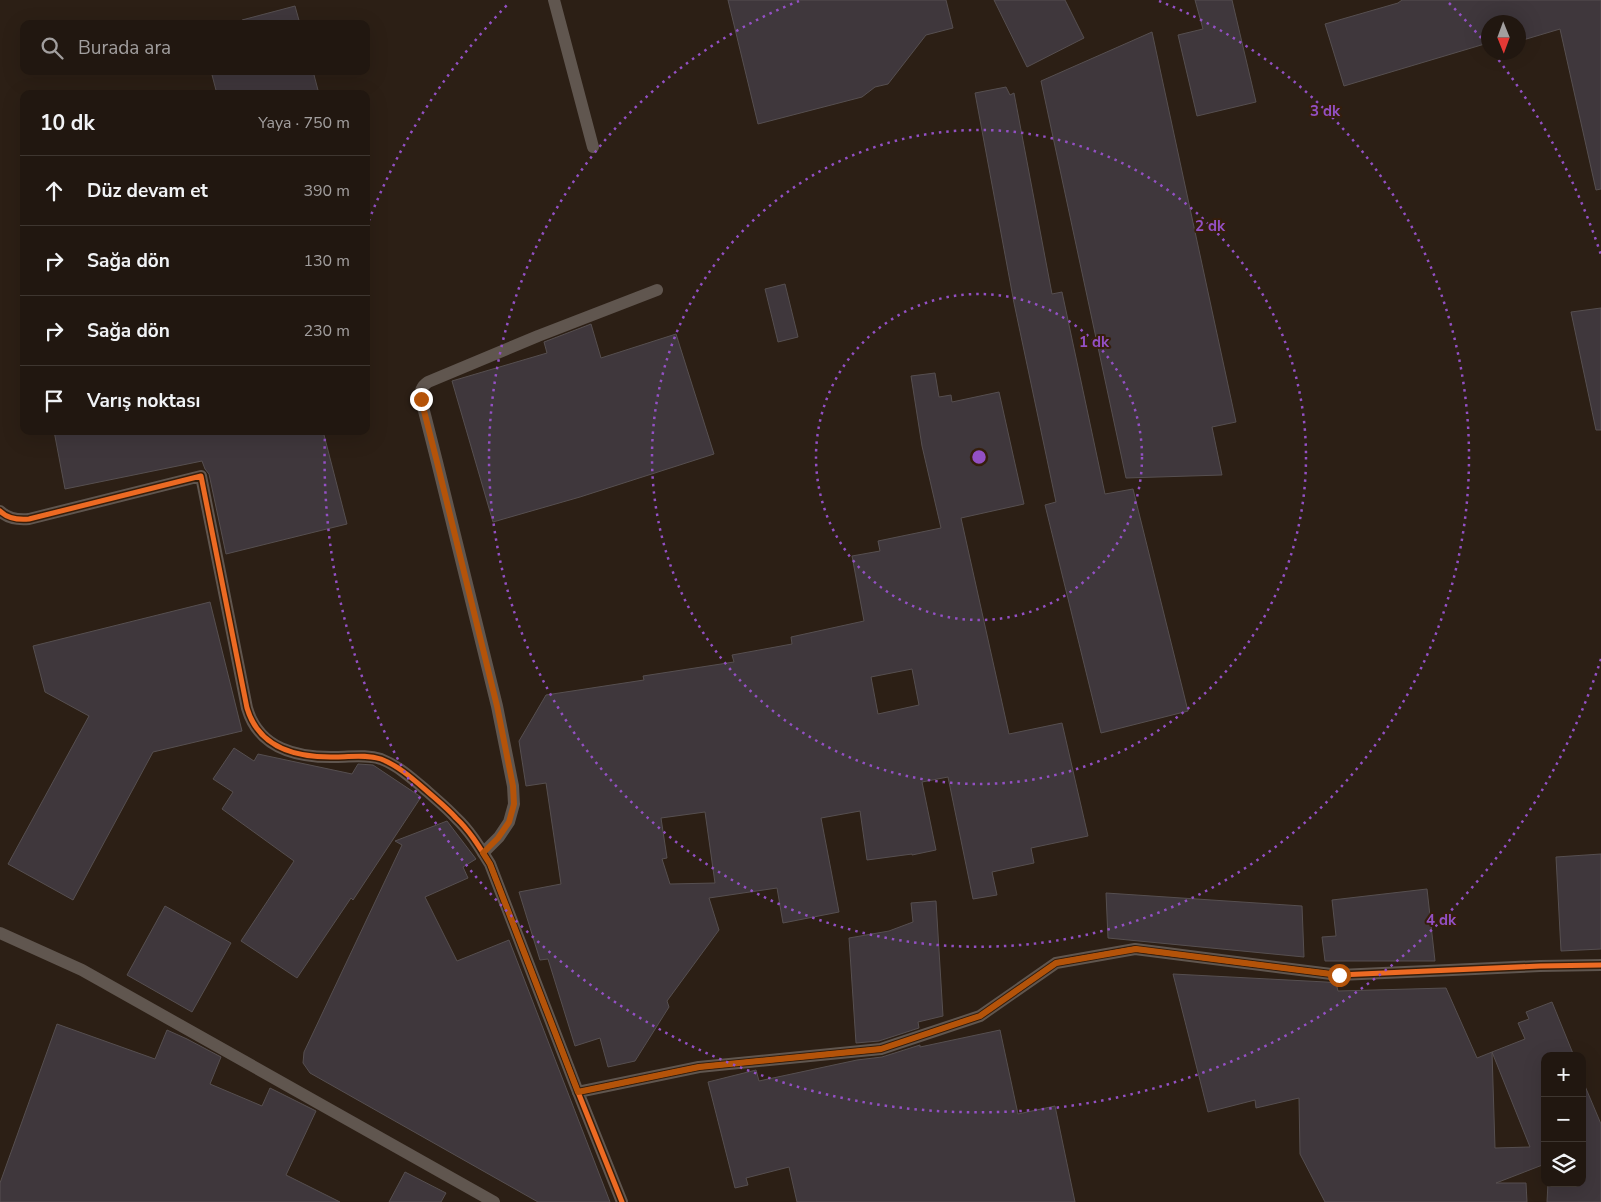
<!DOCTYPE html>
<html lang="tr">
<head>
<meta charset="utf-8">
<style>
  :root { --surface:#211710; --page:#292019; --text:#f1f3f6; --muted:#a29f9f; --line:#3e3630 }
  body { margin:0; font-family:"Nunito Sans",sans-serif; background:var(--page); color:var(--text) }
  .controls { position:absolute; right:15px; bottom:15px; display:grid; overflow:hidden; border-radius:10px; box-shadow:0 5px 20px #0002 }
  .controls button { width:45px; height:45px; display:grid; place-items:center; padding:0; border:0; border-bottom:1px solid var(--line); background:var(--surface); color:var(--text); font:25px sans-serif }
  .compass { position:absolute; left:1481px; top:15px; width:45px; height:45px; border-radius:50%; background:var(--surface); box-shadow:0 5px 20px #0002; rotate:179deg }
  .stop { position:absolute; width:15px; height:15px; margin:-11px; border:4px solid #b45309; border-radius:50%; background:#fff }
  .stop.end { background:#b45309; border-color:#fff; box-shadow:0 1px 5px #0008 }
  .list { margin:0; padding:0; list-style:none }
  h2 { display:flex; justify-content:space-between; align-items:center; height:65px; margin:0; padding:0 20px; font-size:21px }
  h2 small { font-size:16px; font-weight:400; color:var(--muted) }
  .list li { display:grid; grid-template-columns:32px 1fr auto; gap:15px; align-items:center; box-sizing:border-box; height:70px; padding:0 20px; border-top:1px solid var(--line) }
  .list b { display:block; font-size:19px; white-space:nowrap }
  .list em { font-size:16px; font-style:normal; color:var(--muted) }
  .icon { flex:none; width:28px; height:28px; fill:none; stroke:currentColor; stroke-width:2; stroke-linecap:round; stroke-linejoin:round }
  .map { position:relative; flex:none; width:1601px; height:1202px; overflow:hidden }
  .search { position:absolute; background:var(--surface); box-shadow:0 5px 20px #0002; left:20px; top:20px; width:350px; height:55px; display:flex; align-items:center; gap:12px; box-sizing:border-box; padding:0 18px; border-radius:10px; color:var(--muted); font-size:19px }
  .panel { position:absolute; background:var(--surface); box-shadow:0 5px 20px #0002; left:20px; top:90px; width:350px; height:345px; border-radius:10px }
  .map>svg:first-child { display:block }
  .building { fill:#3f373c; stroke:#564f50; fill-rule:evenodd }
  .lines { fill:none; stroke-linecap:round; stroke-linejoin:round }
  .street { stroke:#60564f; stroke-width:12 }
  .cycleway-casing { stroke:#351e0c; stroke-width:8 }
  .cycleway { stroke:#ed6a23; stroke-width:5 }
  .route { stroke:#b45309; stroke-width:6 }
  .ring { fill:none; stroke:#9350c4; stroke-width:2.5; stroke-dasharray:2.5 5 }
  .centre { fill:#9350c4; stroke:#351e0c; stroke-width:2.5 }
  .ring-label { font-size:15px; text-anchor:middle; font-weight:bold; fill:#9350c4; stroke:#351e0c; stroke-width:4; stroke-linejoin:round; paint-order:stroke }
</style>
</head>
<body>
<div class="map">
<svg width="1601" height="1202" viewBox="0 0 1601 1202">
  <rect width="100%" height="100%" fill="#2c1f15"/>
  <g class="building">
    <polygon points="728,0 946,0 953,28 926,35 888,84 875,87 862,97 758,124"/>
    <polygon points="994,0 1065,0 1084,38 1027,67"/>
    <polygon points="1195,0 1232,0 1256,102 1197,116 1178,35 1203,29"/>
    <polygon points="1402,0 1601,0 1601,189 1596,190 1560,29 1523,40 1522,33 1518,34 1518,22 1488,22 1488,43 1344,86 1325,24 1398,3"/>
    <polygon points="295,6 300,24 242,24 242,20"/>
    <polygon points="1152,32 1236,422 1212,427 1222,475 1126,478 1041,81"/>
    <polygon points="211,71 313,71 319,94 217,94"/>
    <polygon points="1006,87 1010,95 1014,93 1052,294 1062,292 1105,494 1133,489 1188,711 1101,733 1045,505 1056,502 1014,303 975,93"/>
    <polygon points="785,284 798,337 778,342 765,289"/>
    <polygon points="1601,308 1601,430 1596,430 1571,312"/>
    <polygon points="591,324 601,358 676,334 714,454 580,497 493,522 452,381 547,353 544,342"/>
    <path d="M935,373l4,24 12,-2 1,7 47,-10 25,112 -63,14 48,216 53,-11 26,113 -57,12 3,15 -42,9 5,23 -24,4 -25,-122 -26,5 14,68 -24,5v-1l-45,6 -7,-49 -39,7 18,94 -56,11 -6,-35 -68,10 10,32 -52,71 2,6 -34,54 -27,6 -8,-29 -25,8 -27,-87 -8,1 -21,-68 42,-8 -15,-101 -20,3 -7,-45 27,-46 98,-15 -1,-4 91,-14 -2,-7 60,-11 -1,-7 73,-16 -12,-65 28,-5 -2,-10 63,-13 -19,-82 -11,-70zM912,669l7,36 -41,9 -7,-37zM705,812l10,71 -45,1 -8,-25 5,-1 -6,-40z"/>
    <polygon points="54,431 323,431 347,524 226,554 209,474 205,469 202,461 65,489"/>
    <polygon points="210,602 242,731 153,752 73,900 8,864 89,716 45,692 33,646"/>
    <polygon points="234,748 254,761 258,754 352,774 358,764 373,765 421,797 353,900 351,898 297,978 241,941 294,861 222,809 233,792 213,779"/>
    <polygon points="447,821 476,859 463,867 468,878 425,897 457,961 509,940 610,1202 538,1202 310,1073 303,1063 304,1052 402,845 395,841"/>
    <polygon points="1601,854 1601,949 1561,951 1556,857"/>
    <polygon points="1427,889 1435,961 1325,961 1322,937 1336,936 1332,900"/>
    <polygon points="1106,893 1302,906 1304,957 1108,938"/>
    <polygon points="936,901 943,1016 918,1022 919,1028 879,1041 856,1043 849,938 889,931 913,922 911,903"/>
    <polygon points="165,906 231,943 192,1012 127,975"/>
    <polygon points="1173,974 1326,982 1336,983 1338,991 1446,988 1477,1058 1492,1052 1495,1148 1530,1147 1492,1052 1525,1039 1518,1023 1529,1019 1526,1012 1552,1002 1574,1056 1545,1056 1545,1164 1496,1183 1526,1183 1527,1202 1325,1202 1300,1154 1299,1098 1256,1108 1255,1100 1208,1112"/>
    <polygon points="57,1024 155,1059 167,1030 187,1039 221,1057 210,1084 262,1106 270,1088 316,1111 286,1175 340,1202 0,1202 0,1183"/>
    <polygon points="1000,1030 1018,1114 1055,1106 1075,1202 797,1202 789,1167 746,1178 748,1185 735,1188 708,1082 756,1070 759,1081 857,1060 882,1057 920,1045 920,1047"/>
    <polygon points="1582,1079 1601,1124 1601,1202 1547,1202 1548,1183 1582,1183"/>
    <polygon points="405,1172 446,1193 441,1202 389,1202"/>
  </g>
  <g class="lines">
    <g class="street">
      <polyline points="554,0 593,147"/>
      <path d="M0,511c8,8 18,9 29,8l172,-43 46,232c12,41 50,50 89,49 15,0 30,-3 45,2 18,7 33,21 47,33 9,8 20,17 28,26 14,13 24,30 34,46l88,228"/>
      <path d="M483,853l16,-16 10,-15 5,-18 -1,-18 -16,-80 -60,-244 -16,-63c-2,-7 1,-13 7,-17l110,-46 119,-46"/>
      <polyline points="0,933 82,970 494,1202"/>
      <polyline points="622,1202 578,1092 699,1067 881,1049 980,1016 1056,963 1135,949 1339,975 1540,966 1601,965"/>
    </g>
    <g class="cycleway-casing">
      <g id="cycleway">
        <path d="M0,511c8,8 18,9 29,8l172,-43 46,232c12,41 50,50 89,49 15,0 30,-3 45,2 18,7 33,21 47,33 9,8 20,17 28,26 14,13 24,30 34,46l88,228"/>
        <polyline points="622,1202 578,1092 699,1067 881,1049 980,1016 1056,963 1135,949 1339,975 1540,966 1601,965"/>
      </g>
    </g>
    <use href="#cycleway" class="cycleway"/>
  </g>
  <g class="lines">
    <polyline class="route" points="421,399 437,462 497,706 513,786 514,804 509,822 498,838 483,853 490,864 578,1092 699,1067 881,1049 980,1016 1056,963 1136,949 1339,975"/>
  </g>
  <g class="ring">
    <circle cx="979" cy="457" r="163"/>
    <circle cx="979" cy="457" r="327"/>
    <path d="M1159 1A490 490 0 1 1 799 1"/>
    <path d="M1601 659A654 654 0 0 1 325 434M366 228A654 654 0 0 1 509 3M1449 3A654 654 0 0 1 1487 45M1494 54A654 654 0 0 1 1601 255"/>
  </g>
  <circle cx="979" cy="457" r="8" class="centre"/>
  <g class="ring-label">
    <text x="1325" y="116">3 dk</text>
    <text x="1210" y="231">2 dk</text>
    <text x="1094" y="347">1 dk</text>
    <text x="1441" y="925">4 dk</text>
  </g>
</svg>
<div class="controls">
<button>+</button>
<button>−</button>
<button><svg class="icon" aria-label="layers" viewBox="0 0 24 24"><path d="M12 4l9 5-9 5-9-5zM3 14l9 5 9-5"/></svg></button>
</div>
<svg class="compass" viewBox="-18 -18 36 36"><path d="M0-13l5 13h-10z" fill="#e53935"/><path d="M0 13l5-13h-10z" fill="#a29f9f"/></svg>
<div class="stop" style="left:1339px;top:975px"></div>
<div class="stop end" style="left:421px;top:399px"></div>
<div class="search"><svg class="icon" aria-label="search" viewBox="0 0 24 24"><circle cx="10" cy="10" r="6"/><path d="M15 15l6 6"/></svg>Burada ara</div>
<section class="panel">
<h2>10 dk<small>Yaya · 750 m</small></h2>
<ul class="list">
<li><svg class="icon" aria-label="ahead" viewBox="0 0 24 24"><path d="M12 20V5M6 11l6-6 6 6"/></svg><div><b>Düz devam et</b></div><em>390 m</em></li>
<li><svg class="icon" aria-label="right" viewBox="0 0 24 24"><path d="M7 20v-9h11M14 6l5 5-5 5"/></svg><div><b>Sağa dön</b></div><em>130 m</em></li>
<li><svg class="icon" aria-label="right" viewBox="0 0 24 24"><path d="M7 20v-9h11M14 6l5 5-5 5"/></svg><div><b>Sağa dön</b></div><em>230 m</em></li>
<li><svg class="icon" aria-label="arrive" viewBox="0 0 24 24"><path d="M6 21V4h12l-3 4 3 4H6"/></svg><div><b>Varış noktası</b></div></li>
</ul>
</section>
</div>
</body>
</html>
